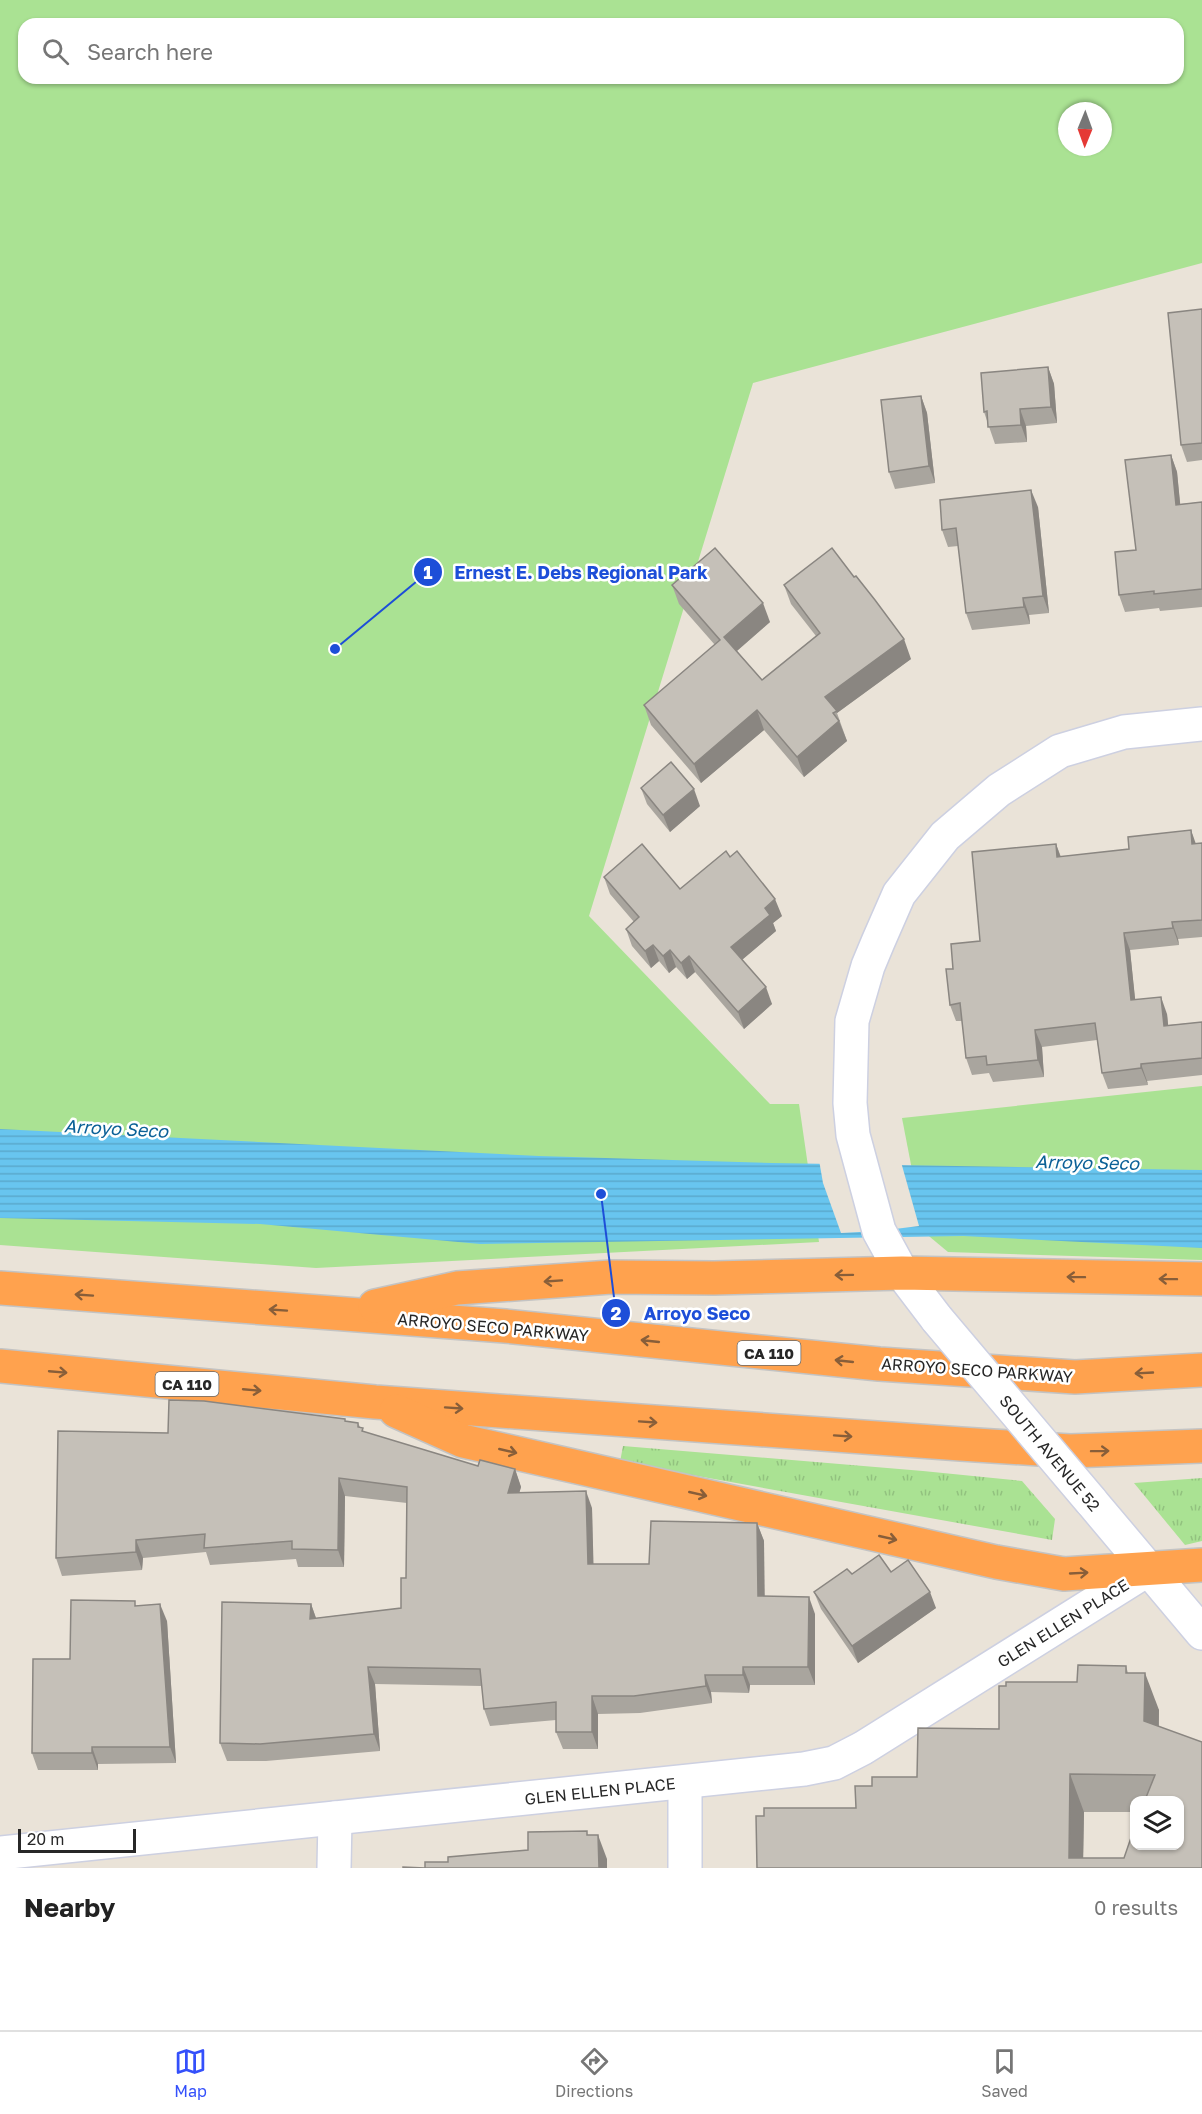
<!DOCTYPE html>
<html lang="en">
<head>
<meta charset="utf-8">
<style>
  :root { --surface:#fff; --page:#f6f6f6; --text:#222; --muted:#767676; --line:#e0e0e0; --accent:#3450fb }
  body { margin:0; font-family:"Golos Text",sans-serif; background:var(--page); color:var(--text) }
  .controls { position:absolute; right:18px; bottom:18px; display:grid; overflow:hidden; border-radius:12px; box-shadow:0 2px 4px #0004 }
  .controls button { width:54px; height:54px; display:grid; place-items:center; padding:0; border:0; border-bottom:2px solid var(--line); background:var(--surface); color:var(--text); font:30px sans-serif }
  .compass { position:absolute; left:1058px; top:102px; width:54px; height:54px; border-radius:50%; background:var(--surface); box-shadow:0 2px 4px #0004; rotate:181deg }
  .scale { position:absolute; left:18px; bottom:15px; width:118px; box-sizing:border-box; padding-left:6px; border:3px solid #272727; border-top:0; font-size:16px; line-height:21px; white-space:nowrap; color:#272727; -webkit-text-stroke:4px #fff; paint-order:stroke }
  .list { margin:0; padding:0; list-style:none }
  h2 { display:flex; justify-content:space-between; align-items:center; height:78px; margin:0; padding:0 24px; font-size:26px }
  h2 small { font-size:20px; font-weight:400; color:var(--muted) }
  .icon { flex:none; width:33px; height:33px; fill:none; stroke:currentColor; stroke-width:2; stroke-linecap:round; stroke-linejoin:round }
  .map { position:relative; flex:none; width:1202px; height:1868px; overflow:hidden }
  .search { position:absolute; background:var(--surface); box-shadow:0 2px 4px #0004; left:18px; right:18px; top:18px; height:66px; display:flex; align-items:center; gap:15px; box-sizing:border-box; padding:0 21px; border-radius:18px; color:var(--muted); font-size:22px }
  .sheet { height:162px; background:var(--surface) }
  nav { display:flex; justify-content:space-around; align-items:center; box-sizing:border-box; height:84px; border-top:2px solid var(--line); background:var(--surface); font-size:16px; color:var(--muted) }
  nav a { display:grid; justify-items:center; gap:3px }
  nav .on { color:var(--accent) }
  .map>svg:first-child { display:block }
  .grass { fill:url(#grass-tufts) }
  .park { fill:#aae293; fill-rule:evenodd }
  .water { fill:url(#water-rules) }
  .pier { fill:#eae3d8 }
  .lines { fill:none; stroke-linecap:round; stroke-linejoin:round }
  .minor-casing { stroke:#cdd0e1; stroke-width:36 }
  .highway-casing { stroke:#c3c3c3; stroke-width:36 }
  .minor { stroke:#fff; stroke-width:33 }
  .highway { stroke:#ffa24e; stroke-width:33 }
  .minor-bridge-casing { stroke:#cdd0e1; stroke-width:36; stroke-linecap:butt }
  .minor-bridge { stroke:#fff; stroke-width:33 }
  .wall { fill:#a9a59e; fill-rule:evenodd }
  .shaded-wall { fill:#8a8681 }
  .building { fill:#c5c0b8; stroke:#8a8681; stroke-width:1.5; fill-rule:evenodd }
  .oneway { stroke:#885e39 }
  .labels { text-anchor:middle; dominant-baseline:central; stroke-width:5; stroke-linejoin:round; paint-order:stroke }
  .shield { fill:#fff; stroke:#686868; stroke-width:1.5 }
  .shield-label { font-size:15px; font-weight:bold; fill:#272727 }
  .street-label { font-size:16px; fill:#272727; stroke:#fff }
  .water-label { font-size:18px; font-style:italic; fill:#0c6197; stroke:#fff }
  .leader { fill:none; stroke:#1d4ed8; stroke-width:2 }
  .callout-dot { fill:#1d4ed8; stroke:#fff; stroke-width:2 }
  .mark-label { font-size:18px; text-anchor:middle; font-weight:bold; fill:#fff }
  .callout-label { font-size:18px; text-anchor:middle; font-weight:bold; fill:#1d4ed8; stroke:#fff; stroke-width:5; stroke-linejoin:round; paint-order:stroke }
</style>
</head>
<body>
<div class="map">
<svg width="1202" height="1868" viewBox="0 0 1202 1868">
  <defs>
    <pattern id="grass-tufts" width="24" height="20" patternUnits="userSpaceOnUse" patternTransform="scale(1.5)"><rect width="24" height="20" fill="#aae293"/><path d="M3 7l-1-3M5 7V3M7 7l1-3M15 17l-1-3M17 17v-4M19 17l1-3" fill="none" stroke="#92c27f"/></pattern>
    <pattern id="water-rules" width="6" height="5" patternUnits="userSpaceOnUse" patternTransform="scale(1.5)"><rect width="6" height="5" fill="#68c5ef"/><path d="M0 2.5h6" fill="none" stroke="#5aa9cd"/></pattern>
  </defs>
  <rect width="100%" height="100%" fill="#eae3d8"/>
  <g class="grass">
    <polygon points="623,1446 923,1471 1022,1481 1055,1519 1052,1540 620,1462"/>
    <polygon points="1202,1478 1202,1541 1185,1545 1134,1483"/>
  </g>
  <g class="park">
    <path d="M0,0h1202v263l-449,120 -164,533 181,188h29l20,138 -503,26 -316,-23zM24,24h1154v54h-1154zM1067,111h36v36h-36z"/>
    <polygon points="1202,1086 1202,1260 948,1252 924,1232 902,1118"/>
  </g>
  <polygon class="water" points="0,1129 539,1156 772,1163 1202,1170 1202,1248 963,1236 480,1244 260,1224 0,1218"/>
  <polygon class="pier" points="819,1160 901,1162 919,1226 879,1231 841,1233 823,1183"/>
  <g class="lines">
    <g class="minor-casing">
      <g id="minor">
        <polyline points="937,1319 902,1273 879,1231 853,1135 850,1103 852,1021 868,966 878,942 899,894 945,836 999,790 1060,751 1124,732 1202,724"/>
        <polyline points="1091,1501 1202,1633"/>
        <polyline points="0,1853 804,1769 834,1763 863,1748 1147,1570"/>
        <polyline points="334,1868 335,1818"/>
        <polyline points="685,1868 685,1782"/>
      </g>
    </g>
    <g class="highway-casing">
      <g id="highway">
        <polyline points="0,1288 505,1326 879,1364 1075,1377 1202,1370"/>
        <polyline points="375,1306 457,1288 611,1277 714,1278 902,1273 1202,1279"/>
        <polyline points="0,1366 375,1402 961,1444 1070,1451 1202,1446"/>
        <polyline points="396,1411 463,1441 996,1562 1064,1574 1202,1565"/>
      </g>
    </g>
    <use href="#minor" class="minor"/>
    <use href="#highway" class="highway"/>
    <g class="minor-bridge-casing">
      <polyline id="minor-bridge" points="937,1319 1091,1501"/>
    </g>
    <use href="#minor-bridge" class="minor-bridge"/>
  </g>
  <g class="wall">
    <polygon points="1202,309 1202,460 1187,462 1181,445"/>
    <polygon points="1048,367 1054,384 1057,423 1026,426 1027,442 995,444 984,412"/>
    <polygon points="921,396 927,413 935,483 895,489 889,472"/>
    <polygon points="1171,455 1177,472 1180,504 1202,502 1202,607 1160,611 1159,608 1125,612 1119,595"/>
    <polygon points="1038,507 1049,613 1029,615 1030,624 972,630 966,613 958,546 948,547 942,530"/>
    <polygon points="672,585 770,622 737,651 762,680 816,636 791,604 784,585 911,659 837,713 847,741 804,777 764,730 701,783 651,725 644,705 715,645 679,604"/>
    <polygon points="641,788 700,806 670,832 647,804"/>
    <polygon points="1191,830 1195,844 1202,843 1202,937 1178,939 1179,945 1130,950 1135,1000 1167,1014 1168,1025 1202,1022 1202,1075 1147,1081 1148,1085 1108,1089 1102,1073 1097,1040 1042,1047 1044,1077 993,1082 989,1073 972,1075 966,1058 962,1021 956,1021 950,1005 953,969 980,941 1056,844 1061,857 1129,849"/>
    <polygon points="604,877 680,889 782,916 773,923 776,931 742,960 772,1004 744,1029 695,972 687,979 676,967 669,973 659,961 651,968 632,946 626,929 634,922 610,894"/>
    <polygon points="346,1421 358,1423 360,1427 364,1432 478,1466 515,1469 521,1487 519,1493 592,1508 593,1564 649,1564 757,1523 764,1541 764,1596 815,1614 815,1685 750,1685 749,1693 711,1692 712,1703 640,1713 598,1714 598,1749 563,1749 556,1732 556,1720 490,1726 484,1709 482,1686 375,1684 380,1751 266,1761 227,1761 220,1743 311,1604 316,1618 401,1608 406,1578 407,1503 345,1496 344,1567 298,1567 296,1559 210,1565 206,1552 143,1558 142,1570 62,1576 56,1558 168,1433"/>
    <polygon points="891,1572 936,1608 858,1663 821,1609 814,1592 852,1574"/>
    <polygon points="137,1606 167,1621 176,1763 98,1764 98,1770 38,1770 32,1753 70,1659"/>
    <path d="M1126,1666l2,7 31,37v16l43,142h-445l7,-52 92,-8 16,-22 45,-9 160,-95zM1134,1800h45l-55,58h-41l1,-46h50z"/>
  </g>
  <g class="shaded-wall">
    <polygon points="1048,367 1054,384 1057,423 1051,407"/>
    <polygon points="921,396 927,413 935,483 929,466"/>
    <polygon points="1020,409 1026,426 1027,442 1021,425"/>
    <polygon points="1171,455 1177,472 1182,522 1176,505"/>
    <polygon points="1031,490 1038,507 1049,613 1043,596"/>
    <polygon points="1023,598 1029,615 1030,624 1024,607"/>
    <polygon points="763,603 770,622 731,656 724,637"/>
    <polygon points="904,639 911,659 837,713 825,697"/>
    <polygon points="757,710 764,730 701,783 694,764"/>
    <polygon points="839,721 847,741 804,777 797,757"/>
    <polygon points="694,789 700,806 670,832 663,815"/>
    <polygon points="1191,830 1197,847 1192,844"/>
    <polygon points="1056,844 1062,861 1057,857"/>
    <polygon points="775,899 782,916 773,923 776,931 737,964 731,947 765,908"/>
    <polygon points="1172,922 1178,939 1179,945 1173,928"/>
    <polygon points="1124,933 1130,950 1137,1017 1131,1000"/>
    <polygon points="653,945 659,961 651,968 645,951"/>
    <polygon points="670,950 676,967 669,973 663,956"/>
    <polygon points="689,956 695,972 687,979 681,963"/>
    <polygon points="766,987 772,1004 744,1029 738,1012"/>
    <polygon points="1161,997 1167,1014 1170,1043 1164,1026"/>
    <polygon points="1035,1030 1042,1047 1044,1077 1038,1060"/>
    <polygon points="1141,1064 1147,1081 1148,1085 1141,1068"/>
    <polygon points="515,1469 521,1487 514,1511 508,1493"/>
    <polygon points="339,1478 345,1496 344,1567 338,1550"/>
    <polygon points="586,1491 592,1508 594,1582 588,1564"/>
    <polygon points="757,1523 764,1541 765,1614 758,1596"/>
    <polygon points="136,1540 143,1558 142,1570 136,1552"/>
    <polygon points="930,1592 936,1608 858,1663 852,1646"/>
    <polygon points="809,1597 815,1614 815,1685 808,1667"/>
    <polygon points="160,1604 167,1621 176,1763 170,1747"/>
    <polygon points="311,1604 317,1621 310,1619"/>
    <polygon points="368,1667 375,1684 380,1751 374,1734"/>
    <polygon points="743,1667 750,1685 749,1693 743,1675"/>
    <polygon points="1145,1673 1159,1710 1158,1758 1144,1721"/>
    <polygon points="705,1675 711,1692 712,1703 706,1686"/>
    <polygon points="592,1696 598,1714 598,1749 592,1732"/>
    <polygon points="92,1747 98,1764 98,1770 92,1753"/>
    <polygon points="1070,1774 1084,1812 1083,1868 1069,1858"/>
    <polygon points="598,1835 607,1859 607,1868 599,1868"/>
  </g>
  <g class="building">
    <polygon points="1202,309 1202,443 1181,445 1168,313"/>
    <polygon points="1048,367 1051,407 1020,409 1021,425 988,427 987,411 984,412 981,373"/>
    <polygon points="921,396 929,466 889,472 881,400"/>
    <polygon points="1171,455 1176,505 1202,502 1202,589 1154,594 1154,591 1119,595 1115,552 1136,550 1125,460"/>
    <polygon points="1031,490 1043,596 1023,598 1024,607 966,613 956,528 942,530 940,500"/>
    <polygon points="715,548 763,603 724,637 762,680 820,633 784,585 832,548 854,577 856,576 875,600 904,639 825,697 837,711 833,713 839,721 797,757 757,710 694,764 644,705 720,640 672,585"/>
    <polygon points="671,762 694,789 663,815 641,788"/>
    <polygon points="1191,830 1192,844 1202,843 1202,920 1172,922 1173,928 1124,933 1131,1000 1161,997 1164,1026 1202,1022 1202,1058 1141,1064 1141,1068 1102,1073 1095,1023 1035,1030 1038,1060 987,1065 986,1056 966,1058 960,1003 950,1005 946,969 953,969 951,944 980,941 972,852 1056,844 1057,857 1129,849 1128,837"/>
    <polygon points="642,844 680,889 726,851 730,857 737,851 775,899 765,908 770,915 731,947 766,987 738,1012 689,956 681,963 670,950 663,956 653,945 645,951 626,929 639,917 604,877"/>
    <polygon points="169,1400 204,1401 345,1419 345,1421 358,1423 358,1427 363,1428 362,1431 478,1466 480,1460 515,1469 508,1493 586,1491 588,1564 649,1564 651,1521 757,1523 758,1596 809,1597 808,1667 743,1667 743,1675 705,1675 706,1686 634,1696 592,1696 592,1732 556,1732 556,1702 484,1709 480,1669 368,1667 374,1734 260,1744 220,1743 222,1602 311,1604 310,1619 401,1608 401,1578 406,1578 407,1487 339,1478 338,1550 292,1549 292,1541 204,1548 205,1534 136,1540 136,1552 56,1558 58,1431 168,1433"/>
    <polygon points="879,1555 891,1572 908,1560 930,1592 852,1646 814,1592 847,1569 852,1574"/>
    <polygon points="71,1600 135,1601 135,1606 160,1604 170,1747 92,1747 92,1753 32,1753 33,1659 70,1659"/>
    <path d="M1078,1665l48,1v7h19l-1,48 58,21v126h-445l-1,-52h8v-8h92l-1,-22h17v-9h45l1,-49 81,1v-43h7v-4h71zM1070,1774l85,1 -10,25h34v45h-45v-16l-10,29h-55z"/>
    <polygon points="587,1831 587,1835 598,1835 599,1868 403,1868 403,1867 425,1868 425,1862 448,1862 448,1857 528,1850 528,1832"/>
  </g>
  <defs><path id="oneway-shaft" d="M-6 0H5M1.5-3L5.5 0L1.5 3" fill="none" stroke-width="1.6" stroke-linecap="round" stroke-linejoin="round" transform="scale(1.5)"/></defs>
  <g class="oneway">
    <use href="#oneway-shaft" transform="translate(844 1275) rotate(179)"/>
    <use href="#oneway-shaft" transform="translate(1076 1277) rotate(-179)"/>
    <use href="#oneway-shaft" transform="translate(1168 1279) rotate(-179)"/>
    <use href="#oneway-shaft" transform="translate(553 1281) rotate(176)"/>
    <use href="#oneway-shaft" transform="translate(84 1295) rotate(-176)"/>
    <use href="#oneway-shaft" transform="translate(278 1310) rotate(-176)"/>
    <use href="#oneway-shaft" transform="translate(650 1341) rotate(-174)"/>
    <use href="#oneway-shaft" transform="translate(844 1361) rotate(-174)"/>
    <use href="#oneway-shaft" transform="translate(58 1372) rotate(5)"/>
    <use href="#oneway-shaft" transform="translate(1144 1373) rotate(177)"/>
    <use href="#oneway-shaft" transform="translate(252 1390) rotate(5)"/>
    <use href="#oneway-shaft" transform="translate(454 1408) rotate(4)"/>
    <use href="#oneway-shaft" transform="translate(648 1422) rotate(4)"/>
    <use href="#oneway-shaft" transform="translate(843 1436) rotate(4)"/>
    <use href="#oneway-shaft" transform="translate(508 1451) rotate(13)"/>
    <use href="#oneway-shaft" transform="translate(1100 1451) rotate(-1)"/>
    <use href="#oneway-shaft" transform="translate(698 1494) rotate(13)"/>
    <use href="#oneway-shaft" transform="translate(888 1538) rotate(13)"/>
    <use href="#oneway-shaft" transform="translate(1079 1573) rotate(-3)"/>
  </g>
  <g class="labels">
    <g class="shield">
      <rect x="737.5" y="1341" width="63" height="24" rx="4.5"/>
      <rect x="155.5" y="1372" width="63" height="24" rx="4.5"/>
    </g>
    <g class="shield-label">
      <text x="769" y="1353">CA 110</text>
      <text x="187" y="1384">CA 110</text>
    </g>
    <g class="street-label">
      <text transform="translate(493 1327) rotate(5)">ARROYO SECO PARKWAY</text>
      <text transform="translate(977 1370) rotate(4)">ARROYO SECO PARKWAY</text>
      <text transform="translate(1050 1453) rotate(50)">SOUTH AVENUE 52</text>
      <text transform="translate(1063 1623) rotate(-32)">GLEN ELLEN PLACE</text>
      <text transform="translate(600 1791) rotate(-6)">GLEN ELLEN PLACE</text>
    </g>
    <g class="water-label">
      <text transform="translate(116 1128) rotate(3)">Arroyo Seco</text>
      <text transform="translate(1087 1162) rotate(1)">Arroyo Seco</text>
    </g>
  </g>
  <path class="leader" d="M335 649L428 572M601 1194L616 1313"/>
  <g class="callout-dot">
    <circle cx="335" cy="649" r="6"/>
    <circle cx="601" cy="1194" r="6"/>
    <circle cx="428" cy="572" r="15"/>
    <circle cx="616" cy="1313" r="15"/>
  </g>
  <g class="mark-label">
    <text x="428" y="579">1</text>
    <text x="616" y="1320">2</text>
  </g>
  <g class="callout-label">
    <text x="581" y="579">Ernest E. Debs Regional Park</text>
    <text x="697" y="1320">Arroyo Seco</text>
  </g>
</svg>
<div class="controls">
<button><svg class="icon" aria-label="layers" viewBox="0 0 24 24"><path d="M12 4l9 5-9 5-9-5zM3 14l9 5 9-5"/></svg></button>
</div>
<svg class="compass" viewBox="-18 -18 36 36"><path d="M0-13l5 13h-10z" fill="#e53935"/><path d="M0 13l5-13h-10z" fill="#767676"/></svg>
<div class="scale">20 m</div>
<div class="search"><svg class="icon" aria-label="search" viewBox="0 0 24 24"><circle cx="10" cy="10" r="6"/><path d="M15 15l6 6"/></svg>Search here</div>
</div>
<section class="sheet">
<h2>Nearby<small>0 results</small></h2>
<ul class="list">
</ul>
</section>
<nav>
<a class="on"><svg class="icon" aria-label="map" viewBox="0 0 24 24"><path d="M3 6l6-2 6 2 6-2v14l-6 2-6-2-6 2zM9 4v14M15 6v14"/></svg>Map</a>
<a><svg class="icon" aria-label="directions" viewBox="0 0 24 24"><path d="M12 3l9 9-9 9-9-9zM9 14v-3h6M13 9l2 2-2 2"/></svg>Directions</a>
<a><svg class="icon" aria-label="saved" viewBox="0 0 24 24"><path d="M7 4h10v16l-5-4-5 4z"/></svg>Saved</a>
</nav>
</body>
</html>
